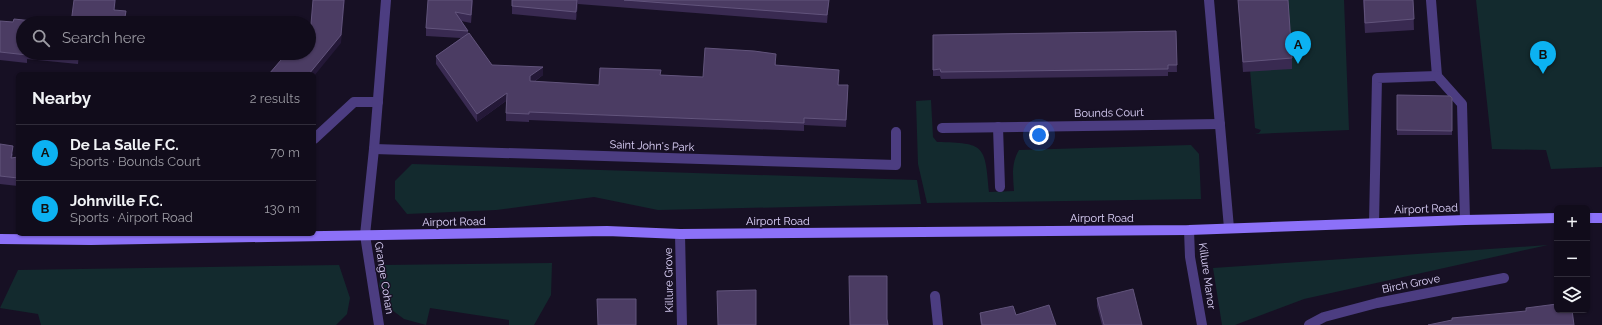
<!DOCTYPE html>
<html lang="en">
<head>
<meta charset="utf-8">
<style>
  :root { --surface:#110c1b; --page:#1a1524; --text:#f1f3f6; --muted:#9c9ba3; --line:#302c3a; --accent:#0cb2f2 }
  body { margin:0; font-family:Raleway,sans-serif; background:var(--page); color:var(--text) }
  .controls { position:absolute; right:12px; bottom:12px; display:grid; overflow:hidden; border-radius:6px; box-shadow:0 1px 3px #0004 }
  .controls button { width:36px; height:36px; display:grid; place-items:center; padding:0; border:0; border-bottom:1px solid var(--line); background:var(--surface); color:var(--text); font:20px sans-serif }
  .you { position:absolute; left:1039px; top:135px; width:14px; height:14px; margin:-10px; border:3px solid #fff; border-radius:50%; background:#1a73e8; box-shadow:0 0 0 6px #1a73e833 }
  .badge { display:grid; place-items:center; width:26px; height:26px; border-radius:50%; background:var(--accent); color:#111; font-size:13px; font-weight:700 }
  .pin { position:absolute; translate:-50% -33px; filter:drop-shadow(0 1px 2px #0008) }
  .pin::after { content:''; position:absolute; top:21px; width:14px; height:12px; background:inherit; clip-path:polygon(0 0,100% 0,50% 100%) }
  .list { margin:0; padding:0; list-style:none }
  h2 { display:flex; justify-content:space-between; align-items:center; height:52px; margin:0; padding:0 16px; font-size:17px }
  h2 small { font-size:13px; font-weight:400; color:var(--muted) }
  .list li { display:grid; grid-template-columns:26px 1fr auto; gap:12px; align-items:center; box-sizing:border-box; height:56px; padding:0 16px; border-top:1px solid var(--line) }
  .list b { display:block; font-size:15px; white-space:nowrap }
  .list p { margin:0; font-size:13px; white-space:nowrap; color:var(--muted) }
  .list em { font-size:13px; font-style:normal; color:var(--muted) }
  .icon { flex:none; width:22px; height:22px; fill:none; stroke:currentColor; stroke-width:2; stroke-linecap:round; stroke-linejoin:round }
  .map { position:relative; flex:none; width:1602px; height:325px; overflow:hidden }
  .search { position:absolute; background:var(--surface); box-shadow:0 1px 3px #0004; left:16px; top:16px; width:300px; height:44px; display:flex; align-items:center; gap:10px; box-sizing:border-box; padding:0 14px; border-radius:22px; color:var(--muted); font-size:15px }
  .panel { position:absolute; background:var(--surface); box-shadow:0 1px 3px #0004; left:16px; top:72px; width:300px; height:164px; border-radius:6px }
  .map>svg:first-child { display:block }
  .green { fill:#132a2e }
  .lines { fill:none; stroke-linecap:round; stroke-linejoin:round }
  .service { stroke:#4c3d81; stroke-width:10 }
  .minor { stroke:#4c3d81; stroke-width:10 }
  .secondary { stroke:#8c71f8; stroke-width:10 }
  .wall { fill:#392a51 }
  .shaded-wall { fill:#241837 }
  .building { fill:#4b3c63; stroke:#62547c }
  .labels { text-anchor:middle; dominant-baseline:central; stroke-width:3; stroke-linejoin:round; paint-order:stroke }
  .street-label { font-size:11px; fill:#e0d5fd; stroke:#171024 }
</style>
</head>
<body>
<div class="map">
<svg width="1602" height="325" viewBox="0 0 1602 325">
  <rect width="100%" height="100%" fill="#171024"/>
  <g class="green">
    <polygon points="1244,0 1344,0 1349,130 1255,134 1259,133 1261,130 1255,128"/>
    <polygon points="1476,0 1602,0 1602,167 1551,169 1546,150 1492,149"/>
    <path d="M931,100l2,37 4,5c48,1 48,3 52,50l25,-1c-1,-14 -3,-28 5,-41l172,-5 8,9 2,45 -274,4 -9,-39 -2,-63z"/>
    <polygon points="412,164 917,180 921,204 658,210 594,197 496,210 407,214 395,199 395,181"/>
    <polygon points="1548,245 1304,299 1235,325 1222,325 1213,268"/>
    <polygon points="552,263 551,295 534,325 509,325 509,320 430,308 426,325 404,319 388,307 379,286 383,265"/>
    <polygon points="339,265 350,298 347,314 336,325 41,325 38,314 0,308 18,270"/>
  </g>
  <g class="lines">
    <g class="service">
      <polyline points="1431,0 1437,76 1462,104 1465,220"/>
      <polyline points="314,139 354,102 378,102"/>
      <polyline points="1374,223 1377,78 1437,76"/>
    </g>
    <g class="minor">
      <polyline points="1209,0 1229,228"/>
      <polyline points="998,127 1000,187"/>
      <polyline points="942,128 1220,124"/>
      <polyline points="374,149 896,165 896,132"/>
      <polyline points="1189,230 1190,257 1202,325"/>
      <polyline points="680,234 682,325"/>
      <polyline points="935,296 938,325"/>
      <polyline points="379,325 365,235 374,149 386,0"/>
      <polyline points="1309,325 1324,317 1377,303 1504,278"/>
    </g>
    <g class="secondary">
      <polyline points="1587,218 1602,218"/>
      <polyline points="0,239 91,240 607,231 680,234 1189,230 1465,220 1557,218"/>
    </g>
  </g>
  <g class="wall">
    <polygon points="473,0 471,23 461,21 468,31 468,33 492,65 543,75 534,82 599,85 661,75 703,77 776,62 776,65 839,85 848,93 846,127 804,125 804,131 529,120 529,122 506,121 506,101 477,122 436,64 436,56 461,38 426,36 426,28"/>
    <polygon points="512,0 829,0 827,23 578,4 576,20 512,14"/>
    <polygon points="1238,0 1288,0 1292,58 1292,69 1243,72"/>
    <polygon points="1363,0 1413,0 1414,30 1365,33"/>
    <polygon points="0,21 23,53 79,53 78,64 27,59 27,63 0,60"/>
    <polygon points="1176,31 1177,72 1168,72 1168,76 941,79 940,76 933,76 933,35"/>
    <polygon points="1397,95 1452,98 1452,135 1397,135"/>
    <polygon points="0,144 13,154 12,158 18,157 18,186 0,184"/>
    <polygon points="1097,298 1142,325 1102,325 1097,306"/>
    <polygon points="980,313 1016,315 1056,325 981,325 980,321"/>
  </g>
  <g class="shaded-wall">
    <polygon points="115,0 116,0 114,17 114,10"/>
    <polygon points="344,0 345,0 341,43 314,76 314,74 309,74"/>
    <polygon points="578,0 578,4 576,20 576,12"/>
    <polygon points="543,67 543,75 530,84 530,76"/>
    <polygon points="507,93 507,100 477,122 477,114"/>
  </g>
  <g class="building">
    <polygon points="74,0 115,0 114,10 126,11 124,23 71,23"/>
    <polygon points="313,0 344,0 341,35 309,74 269,74 287,53 309,53 309,27 311,24"/>
    <polygon points="428,0 472,0 471,15 455,12 468,31 426,28"/>
    <polygon points="512,0 577,0 576,12 512,6"/>
    <polygon points="624,0 829,0 827,15"/>
    <polygon points="1238,0 1288,0 1292,58 1243,62"/>
    <polygon points="1364,0 1413,0 1414,19 1365,23"/>
    <polygon points="14,19 52,23 23,23 23,53 27,53 27,55 0,52 0,21 13,22"/>
    <polygon points="1176,31 1177,65 1168,65 1168,69 941,72 940,69 933,70 933,35"/>
    <polygon points="469,33 492,65 543,67 530,76 530,81 599,85 600,68 661,70 660,75 703,77 705,48 754,51 776,54 775,65 839,70 838,85 848,85 846,120 804,118 804,123 529,112 529,114 506,113 507,93 477,114 436,56"/>
    <polygon points="46,53 78,53 78,56"/>
    <polygon points="1397,95 1450,96 1452,98 1452,131 1397,130"/>
    <polygon points="0,144 13,146 11,158 18,157 18,178 0,176"/>
    <polygon points="849,276 887,276 887,319 888,325 850,325"/>
    <polygon points="1133,289 1142,325 1104,325 1097,298"/>
    <polygon points="756,290 756,325 718,325 717,291"/>
    <polygon points="597,299 636,299 636,325 598,325"/>
    <polygon points="1557,304 1557,310 1572,310 1574,325 1428,325 1452,320 1452,318 1526,311 1526,308"/>
    <polygon points="1049,305 1056,325 982,325 980,313 1013,306 1016,315"/>
  </g>
  <g class="labels">
    <g class="street-label">
      <text transform="translate(1109 113) rotate(-1)">Bounds Court</text>
      <text transform="translate(652 146) rotate(2)">Saint John's Park</text>
      <text transform="translate(1426 209) rotate(-2)">Airport Road</text>
      <text x="1102" y="218">Airport Road</text>
      <text x="778" y="221">Airport Road</text>
      <text transform="translate(454 222) rotate(-1)">Airport Road</text>
      <text transform="translate(1207 276) rotate(82)">Killure Manor</text>
      <text transform="translate(384 278) rotate(81)">Grange Cohan</text>
      <text transform="translate(669 280) rotate(-91)">Killure Grove</text>
      <text transform="translate(1411 284) rotate(-11)">Birch Grove</text>
    </g>
  </g>
</svg>
<div class="controls">
<button>+</button>
<button>−</button>
<button><svg class="icon" aria-label="layers" viewBox="0 0 24 24"><path d="M12 4l9 5-9 5-9-5zM3 14l9 5 9-5"/></svg></button>
</div>
<div class="you"></div>
<div class="pin badge" style="left:1298px;top:64px">A</div>
<div class="pin badge" style="left:1543px;top:74px">B</div>
<div class="search"><svg class="icon" aria-label="search" viewBox="0 0 24 24"><circle cx="10" cy="10" r="6"/><path d="M15 15l6 6"/></svg>Search here</div>
<section class="panel">
<h2>Nearby<small>2 results</small></h2>
<ul class="list">
<li><span class="badge">A</span><div><b>De La Salle F.C.</b><p>Sports · Bounds Court</p></div><em>70 m</em></li>
<li><span class="badge">B</span><div><b>Johnville F.C.</b><p>Sports · Airport Road</p></div><em>130 m</em></li>
</ul>
</section>
</div>
</body>
</html>
